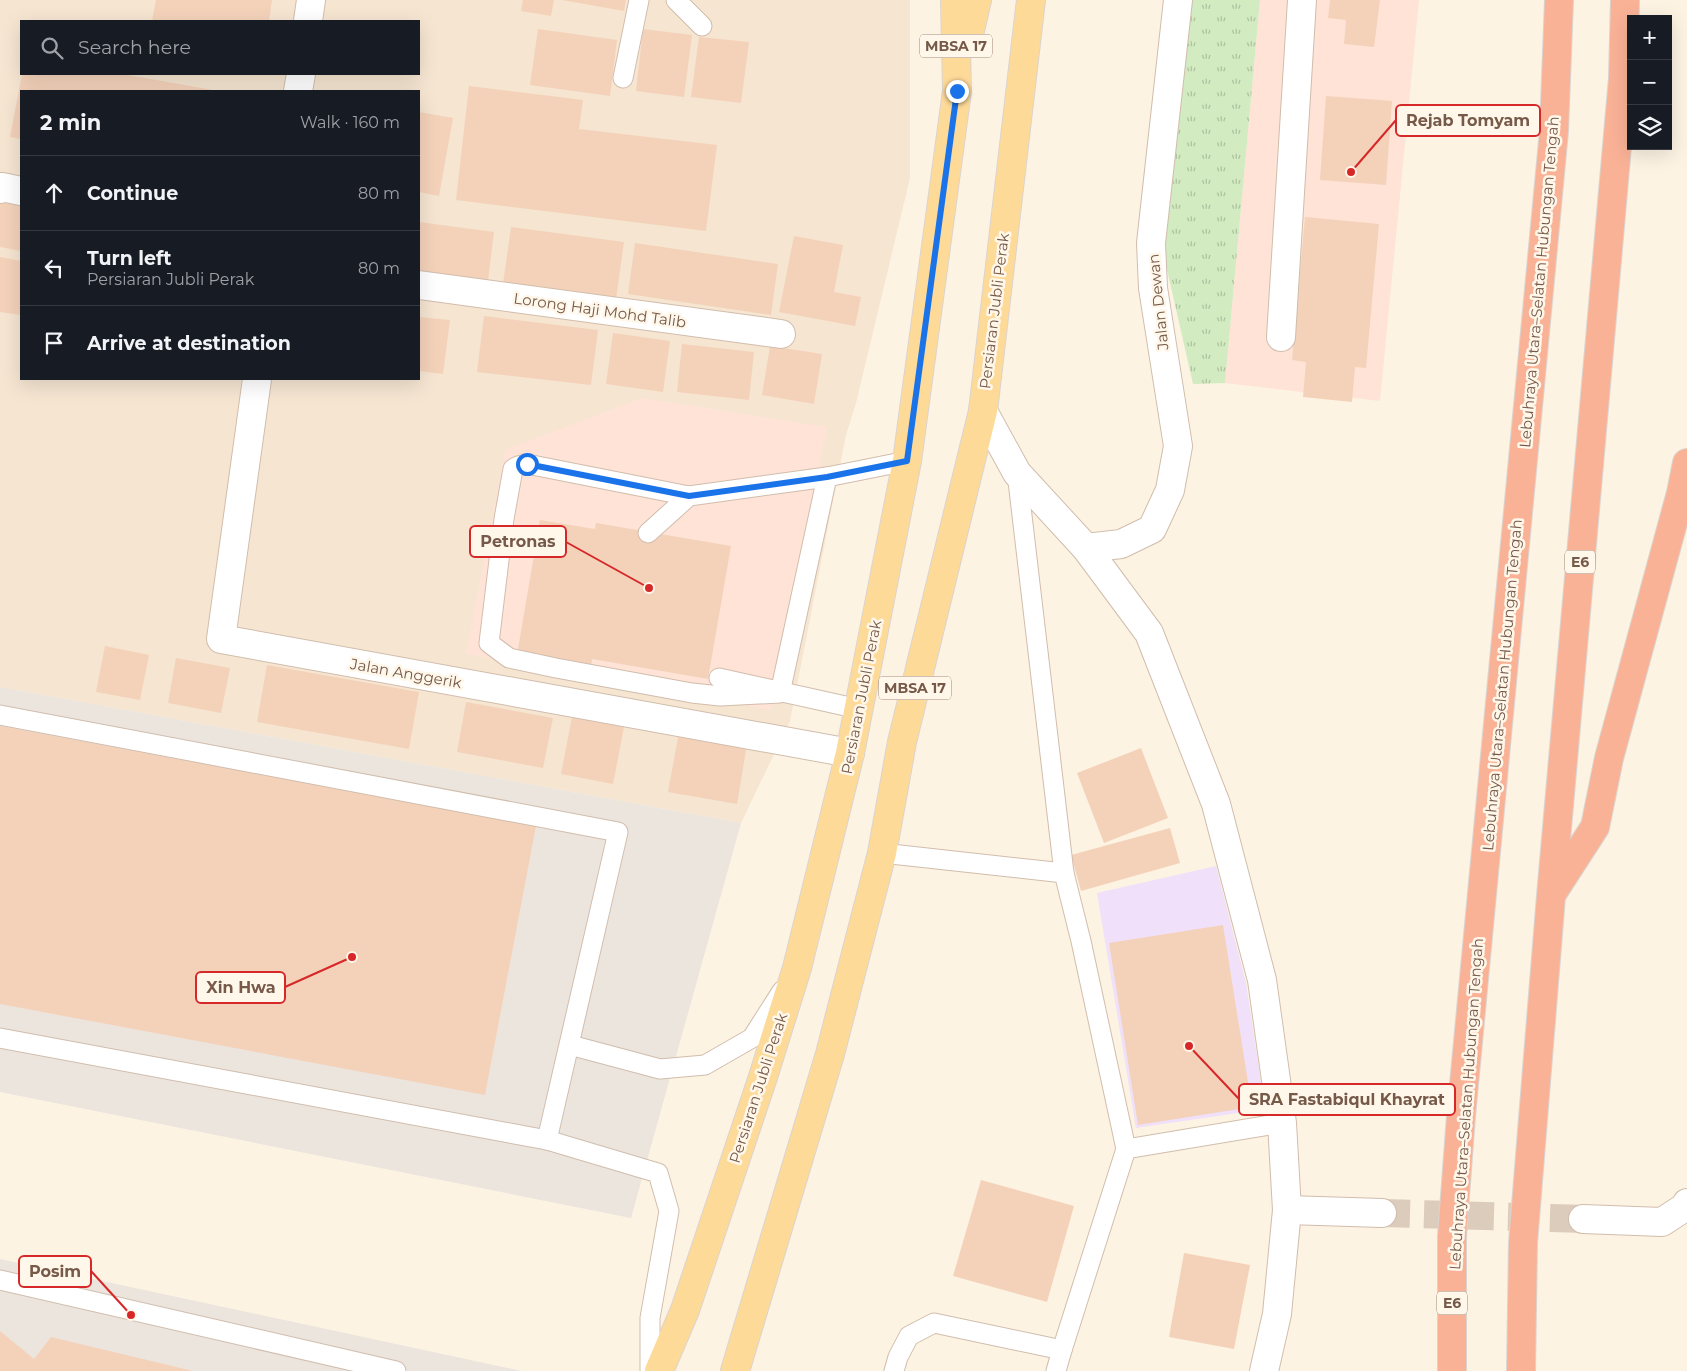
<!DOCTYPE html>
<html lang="en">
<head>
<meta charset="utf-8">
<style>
  :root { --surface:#171b24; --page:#20242c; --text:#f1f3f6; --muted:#9ea1a6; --line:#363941 }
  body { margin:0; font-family:Montserrat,sans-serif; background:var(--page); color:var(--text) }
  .controls { position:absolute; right:15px; top:15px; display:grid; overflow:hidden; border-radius:0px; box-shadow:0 5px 20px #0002 }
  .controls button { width:45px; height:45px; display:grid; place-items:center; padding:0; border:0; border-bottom:1px solid var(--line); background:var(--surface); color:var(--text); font:25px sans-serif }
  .stop { position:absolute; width:15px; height:15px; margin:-11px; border:4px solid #1a73e8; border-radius:50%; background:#fff }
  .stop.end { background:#1a73e8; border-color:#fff; box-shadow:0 1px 5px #0008 }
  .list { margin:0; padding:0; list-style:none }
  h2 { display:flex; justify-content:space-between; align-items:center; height:65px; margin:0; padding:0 20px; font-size:21px }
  h2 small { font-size:16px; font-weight:400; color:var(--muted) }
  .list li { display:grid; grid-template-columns:32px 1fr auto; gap:15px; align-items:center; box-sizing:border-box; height:75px; padding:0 20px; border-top:1px solid var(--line) }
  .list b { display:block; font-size:19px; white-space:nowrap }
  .list p { margin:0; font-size:16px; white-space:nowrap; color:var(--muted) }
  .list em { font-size:16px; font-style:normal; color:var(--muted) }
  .icon { flex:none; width:28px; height:28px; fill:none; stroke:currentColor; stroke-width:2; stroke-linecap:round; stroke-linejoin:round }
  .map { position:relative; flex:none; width:1687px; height:1371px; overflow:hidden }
  .search { position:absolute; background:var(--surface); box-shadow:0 5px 20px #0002; left:20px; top:20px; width:400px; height:55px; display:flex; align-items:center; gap:12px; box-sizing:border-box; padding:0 18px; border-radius:0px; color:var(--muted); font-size:19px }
  .panel { position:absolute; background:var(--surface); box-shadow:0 5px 20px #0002; left:20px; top:90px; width:400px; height:290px; border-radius:0px }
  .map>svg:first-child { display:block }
  .residential { fill:#f5e5d1; fill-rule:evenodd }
  .commercial { fill:#fee3d6 }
  .industrial { fill:#ece5de }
  .education { fill:#f0e0f9 }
  .grass { fill:url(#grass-tufts) }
  .building { fill:#f4d2ba }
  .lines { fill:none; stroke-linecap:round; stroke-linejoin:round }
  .minor-tunnel { stroke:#dbccbc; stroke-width:28; stroke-dasharray:28 14; stroke-linecap:butt }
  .service-casing { stroke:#d1bdac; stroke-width:21 }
  .minor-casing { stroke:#d1bdac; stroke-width:30 }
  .primary-casing { stroke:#dbd4cf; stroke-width:30 }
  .motorway-casing { stroke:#dbd4cf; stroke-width:30 }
  .service { stroke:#fff; stroke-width:19 }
  .minor { stroke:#fff; stroke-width:28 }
  .primary { stroke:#feda99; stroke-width:28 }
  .motorway { stroke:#fab297; stroke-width:28 }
  .route { stroke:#1a73e8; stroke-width:6 }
  .labels { text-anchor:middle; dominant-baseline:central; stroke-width:5; stroke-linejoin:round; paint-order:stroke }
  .shield { fill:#fff7ea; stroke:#9f8879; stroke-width:1 }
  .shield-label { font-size:14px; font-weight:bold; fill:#765948 }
  .street-label { font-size:15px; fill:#765948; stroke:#fff7ea }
  .leader { fill:none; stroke:#d62828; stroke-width:2 }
  .callout-dot { fill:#d62828; stroke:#fff7ea; stroke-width:2 }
  .callout { fill:#fff7ea; stroke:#d62828; stroke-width:2 }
  .callout-label { font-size:16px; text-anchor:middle; font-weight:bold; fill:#765948 }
</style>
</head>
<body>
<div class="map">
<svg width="1687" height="1371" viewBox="0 0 1687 1371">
  <defs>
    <pattern id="grass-tufts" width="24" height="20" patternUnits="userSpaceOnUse" patternTransform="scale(1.25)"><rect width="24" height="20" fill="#d2ebc1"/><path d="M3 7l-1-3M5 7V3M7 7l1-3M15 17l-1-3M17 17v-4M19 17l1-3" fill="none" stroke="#afc19f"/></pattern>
  </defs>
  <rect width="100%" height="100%" fill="#fdf3e3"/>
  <path class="residential" d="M0,0h910v178l-54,225 -10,32 -56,286 -49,102 -741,-136zM21,21h398v53h-398zM21,91h398v288h-398z"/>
  <g class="commercial">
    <polygon points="1260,0 1419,0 1380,401 1225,383"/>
    <polygon points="642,398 827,427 771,710 466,654 505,450"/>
  </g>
  <g class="industrial">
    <polygon points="0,687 741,823 631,1218 0,1092"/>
    <polygon points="0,1259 522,1371 0,1371"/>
  </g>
  <polygon class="education" points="1216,866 1246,983 1265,1109 1136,1128 1097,893"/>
  <polygon class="grass" points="1185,0 1260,0 1225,383 1193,384 1163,252"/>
  <g class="building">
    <polygon points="156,0 272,0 269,21 152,21"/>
    <polygon points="523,0 554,0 551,16 521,11"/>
    <polygon points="562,0 626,0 624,11"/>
    <polygon points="1330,0 1380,0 1374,47 1344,44 1346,20 1328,18"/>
    <polygon points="538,29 617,40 610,96 530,85"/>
    <polygon points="643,29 692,35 684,97 636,91"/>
    <polygon points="699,37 749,42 741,103 691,97"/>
    <polygon points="22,74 122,74 213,90 21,91 21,139 10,137"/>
    <polygon points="469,86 583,100 579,129 717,145 706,231 456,200"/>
    <polygon points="1326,96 1392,101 1386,185 1320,180"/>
    <polygon points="419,112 453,118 439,196 419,192"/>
    <polygon points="0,202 21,206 21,251 0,247"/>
    <polygon points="1305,217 1379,224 1366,368 1355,367 1352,402 1303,397 1306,362 1292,360"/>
    <polygon points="419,222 494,232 488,281 419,272"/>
    <polygon points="511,227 624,242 616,299 503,284"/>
    <polygon points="794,236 843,245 834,292 861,297 855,326 779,312"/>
    <polygon points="635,243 778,264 771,315 628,294"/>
    <polygon points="0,257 21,261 21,315 0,312"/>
    <polygon points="484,316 598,330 591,385 477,372"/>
    <polygon points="419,317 450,320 443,374 419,371"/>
    <polygon points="613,333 670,341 663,392 606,384"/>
    <polygon points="682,344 754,352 749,400 677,392"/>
    <polygon points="770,346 822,354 814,404 762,395"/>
    <polygon points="540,520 595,529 596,523 731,546 708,679 592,659 591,667 517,655"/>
    <polygon points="105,646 149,655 140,700 96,692"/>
    <polygon points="176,658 230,668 221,713 168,703"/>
    <polygon points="267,665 419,692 409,749 257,722"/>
    <polygon points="466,702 553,718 543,768 457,752"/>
    <polygon points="572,717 624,727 613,784 561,774"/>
    <polygon points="0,726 536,826 485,1095 0,1004"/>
    <polygon points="679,732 747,744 737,804 668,792"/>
    <polygon points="1141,748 1168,818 1104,843 1077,773"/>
    <polygon points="1170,828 1180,863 1081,891 1071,855"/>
    <polygon points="1223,925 1252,1107 1138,1125 1109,943"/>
    <polygon points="981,1180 1074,1206 1047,1302 953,1276"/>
    <polygon points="1184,1253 1250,1265 1234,1349 1169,1337"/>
    <polygon points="0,1331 34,1359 51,1337 193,1371 0,1371"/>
  </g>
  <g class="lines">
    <polyline class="minor-tunnel" points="1382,1213 1583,1219"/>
    <g class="service-casing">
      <g id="service">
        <polyline points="676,0 702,26"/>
        <polyline points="623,78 639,0"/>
        <polyline points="1017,473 1064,873 1081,941 1126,1149 1282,1123"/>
        <polyline points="689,496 527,464 518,466 513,469 504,519 489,643 509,658 556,668 692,693 720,696 780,693 827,477"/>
        <polyline points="648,533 689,496 827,477 907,461"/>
        <polyline points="719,678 859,709"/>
        <polyline points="0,715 618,832 547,1140"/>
        <polyline points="882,853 1064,873"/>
        <polyline points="0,1038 547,1140 658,1173 669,1211 650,1318 650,1371"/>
        <polyline points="570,1045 660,1069 705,1065 752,1038 782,991"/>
        <polyline points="0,1280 396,1371"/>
        <polyline points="894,1371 898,1357 909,1336 934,1323 1062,1350 1126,1149"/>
        <polyline points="1056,1371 1062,1350"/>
      </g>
    </g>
    <g class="minor-casing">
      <g id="minor">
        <polyline points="308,21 311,0"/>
        <polyline points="298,91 301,74"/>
        <polyline points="0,189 2,187 21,191"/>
        <polyline points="419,285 781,334"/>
        <polyline points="1281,337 1302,0"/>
        <polyline points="257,379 221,639 850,753"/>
        <polyline points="983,411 1017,473 1086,548 1149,633 1216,804 1262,980 1282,1123 1287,1210 1277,1314 1264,1371"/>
        <polyline points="1086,548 1121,544 1152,529 1170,490 1178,446 1153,288 1151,243 1178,0"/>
        <polyline points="1287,1210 1382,1213"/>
        <polyline points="1583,1219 1662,1222 1685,1207 1687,1203"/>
      </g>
    </g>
    <g class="primary-casing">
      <g id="primary">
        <polyline points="967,43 977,0"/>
        <polyline points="659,1371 685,1310 763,1077 797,968 850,753 907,461 957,91 955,0"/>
        <polyline points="735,1371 830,1054 882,853 902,742 983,411 1031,0"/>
      </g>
    </g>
    <g class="motorway-casing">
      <g id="motorway">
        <polyline points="1553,892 1595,827 1609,758 1681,493 1687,463"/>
        <polyline points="1452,1371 1452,1236 1461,1116 1554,131 1559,0"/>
        <polyline points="1521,1371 1523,1243 1551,896 1623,78 1625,0"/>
      </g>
    </g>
    <use href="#service" class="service"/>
    <use href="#minor" class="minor"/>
    <use href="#primary" class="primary"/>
    <use href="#motorway" class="motorway"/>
  </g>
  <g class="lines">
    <polyline class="route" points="527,464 689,496 827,477 907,461 957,91"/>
  </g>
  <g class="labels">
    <g class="shield">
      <rect x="920" y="34.5" width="72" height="23" rx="4"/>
      <rect x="1565" y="550.5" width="30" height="23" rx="4"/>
      <rect x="879" y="676.5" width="72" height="23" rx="4"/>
      <rect x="1437" y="1291.5" width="30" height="23" rx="4"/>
    </g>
    <g class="shield-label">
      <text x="956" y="46">MBSA 17</text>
      <text x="1580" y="562">E6</text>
      <text x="915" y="688">MBSA 17</text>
      <text x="1452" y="1303">E6</text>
    </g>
    <g class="street-label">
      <text transform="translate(1539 282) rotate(-85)">Lebuhraya Utara–Selatan Hubungan Tengah</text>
      <text transform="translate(1158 302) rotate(-96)">Jalan Dewan</text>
      <text transform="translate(600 310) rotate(8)">Lorong Haji Mohd Talib</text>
      <text transform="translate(994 311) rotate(-83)">Persiaran Jubli Perak</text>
      <text transform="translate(406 673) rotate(10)">Jalan Anggerik</text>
      <text transform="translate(1502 685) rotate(-85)">Lebuhraya Utara–Selatan Hubungan Tengah</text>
      <text transform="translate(861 697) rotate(-79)">Persiaran Jubli Perak</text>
      <text transform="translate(758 1088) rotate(-72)">Persiaran Jubli Perak</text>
      <text transform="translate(1466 1104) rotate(-86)">Lebuhraya Utara–Selatan Hubungan Tengah</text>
    </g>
  </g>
  <path class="leader" d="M1351 172L1396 120M649 588L566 542M352 957L285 987M1189 1046L1239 1099M131 1315L91 1271"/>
  <g class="callout-dot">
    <circle cx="1351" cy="172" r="5"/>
    <circle cx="649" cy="588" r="5"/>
    <circle cx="352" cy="957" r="5"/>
    <circle cx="1189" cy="1046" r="5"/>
    <circle cx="131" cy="1315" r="5"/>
  </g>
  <g class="callout">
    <rect x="1396" y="105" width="144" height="31" rx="5"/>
    <rect x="470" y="526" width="96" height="31" rx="5"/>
    <rect x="196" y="972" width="89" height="31" rx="5"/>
    <rect x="1239" y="1084" width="216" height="31" rx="5"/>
    <rect x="19" y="1256" width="72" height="31" rx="5"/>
  </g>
  <g class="callout-label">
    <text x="1468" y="126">Rejab Tomyam</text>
    <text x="518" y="547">Petronas</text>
    <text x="241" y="993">Xin Hwa</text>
    <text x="1347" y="1105">SRA Fastabiqul Khayrat</text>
    <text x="55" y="1277">Posim</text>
  </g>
</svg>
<div class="controls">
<button>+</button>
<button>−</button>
<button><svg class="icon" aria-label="layers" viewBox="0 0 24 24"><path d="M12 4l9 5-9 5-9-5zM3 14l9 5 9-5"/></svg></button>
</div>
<div class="stop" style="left:527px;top:464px"></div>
<div class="stop end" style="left:957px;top:91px"></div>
<div class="search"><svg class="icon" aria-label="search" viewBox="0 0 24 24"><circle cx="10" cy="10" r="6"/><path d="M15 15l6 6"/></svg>Search here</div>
<section class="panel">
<h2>2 min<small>Walk · 160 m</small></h2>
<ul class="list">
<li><svg class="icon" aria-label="ahead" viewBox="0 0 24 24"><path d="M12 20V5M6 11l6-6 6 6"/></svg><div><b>Continue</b></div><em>80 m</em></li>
<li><svg class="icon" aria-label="left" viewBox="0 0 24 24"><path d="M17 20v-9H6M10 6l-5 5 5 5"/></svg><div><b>Turn left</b><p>Persiaran Jubli Perak</p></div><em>80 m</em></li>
<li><svg class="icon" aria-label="arrive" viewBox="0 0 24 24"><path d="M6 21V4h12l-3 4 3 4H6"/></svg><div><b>Arrive at destination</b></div></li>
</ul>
</section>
</div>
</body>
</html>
